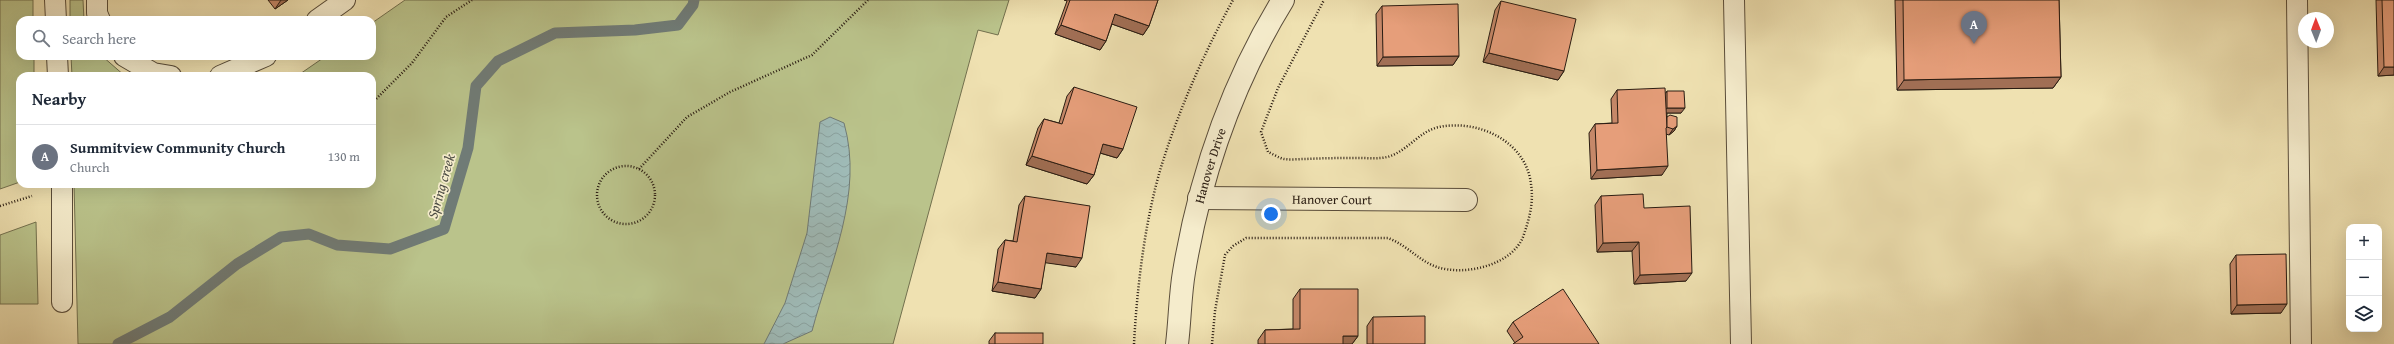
<!DOCTYPE html>
<html lang="en">
<head>
<meta charset="utf-8">
<style>
  :root { --surface:#fff; --page:#f2f2f3; --text:#1f2937; --muted:#747a83; --line:#e0e1e3; --accent:#ea580c }
  body { margin:0; font-family:"Gentium Book Plus",serif; background:var(--page); color:var(--text) }
  .controls { position:absolute; right:12px; bottom:12px; display:grid; overflow:hidden; border-radius:8px; box-shadow:0 4px 16px #0002 }
  .controls button { width:36px; height:36px; display:grid; place-items:center; padding:0; border:0; border-bottom:1px solid var(--line); background:var(--surface); color:var(--text); font:20px sans-serif }
  .compass { position:absolute; left:2298px; top:12px; width:36px; height:36px; border-radius:50%; background:var(--surface); box-shadow:0 4px 16px #0002; rotate:359deg }
  .you { position:absolute; left:1271px; top:214px; width:14px; height:14px; margin:-10px; border:3px solid #fff; border-radius:50%; background:#1a73e8; box-shadow:0 0 0 6px #1a73e833 }
  .badge { display:grid; place-items:center; width:26px; height:26px; border-radius:50%; background:var(--accent); color:#fff; font-size:13px; font-weight:700 }
  .pin { position:absolute; translate:-50% -33px; filter:drop-shadow(0 1px 2px #0008) }
  .pin::after { content:''; position:absolute; top:21px; width:14px; height:12px; background:inherit; clip-path:polygon(0 0,100% 0,50% 100%) }
  .list { margin:0; padding:0; list-style:none }
  h2 { display:flex; justify-content:space-between; align-items:center; height:52px; margin:0; padding:0 16px; font-size:17px }
  h2 small { font-size:13px; font-weight:400; color:var(--muted) }
  .list li { display:grid; grid-template-columns:26px 1fr auto; gap:12px; align-items:center; box-sizing:border-box; height:64px; padding:0 16px; border-top:1px solid var(--line) }
  .list b { display:block; font-size:15px; white-space:nowrap }
  .list p { margin:0; font-size:13px; white-space:nowrap; color:var(--muted) }
  .list em { font-size:13px; font-style:normal; color:var(--muted) }
  .icon { flex:none; width:22px; height:22px; fill:none; stroke:currentColor; stroke-width:2; stroke-linecap:round; stroke-linejoin:round }
  .map { position:relative; flex:none; width:2394px; height:344px; overflow:hidden }
  .search { position:absolute; background:var(--surface); box-shadow:0 4px 16px #0002; left:16px; top:16px; width:360px; height:44px; display:flex; align-items:center; gap:10px; box-sizing:border-box; padding:0 14px; border-radius:12px; color:var(--muted); font-size:15px }
  .panel { position:absolute; background:var(--surface); box-shadow:0 4px 16px #0002; left:16px; top:72px; width:360px; height:116px; border-radius:12px }
  .map>svg:first-child { display:block }
  .grass { fill:#bac38b; stroke:#72704e }
  .water { fill:url(#water-waves); stroke:#707b76 }
  .lines { fill:none; stroke-linecap:round; stroke-linejoin:round }
  .stream { stroke:#707b76; stroke-width:11 }
  .lane-casing { stroke:#5a4d3a; stroke-width:22 }
  .street-casing { stroke:#5a4d3a; stroke-width:24 }
  .path { stroke:#291c12; stroke-width:2.5; stroke-dasharray:1 2; stroke-linecap:butt }
  .lane { stroke:#f5eccc; stroke-width:20 }
  .street { stroke:#f5eccc; stroke-width:22 }
  .wall { fill:#c68869; stroke:#291c12 }
  .shaded-wall { fill:#a16f55; stroke:#291c12 }
  .building { fill:#e69e7a; stroke:#291c12 }
  .labels { text-anchor:middle; dominant-baseline:central; stroke-width:3.5; stroke-linejoin:round; paint-order:stroke }
  .street-label { font-size:13px; fill:#291c12; stroke:#f5eccc }
  .water-label { font-size:14px; font-style:italic; fill:#4c4c44; stroke:#f5eccc }
</style>
</head>
<body>
<div class="map">
<svg width="2394" height="344" viewBox="0 0 2394 344">
  <defs>
    <pattern id="water-waves" width="16" height="10" patternUnits="userSpaceOnUse"><rect width="16" height="10" fill="#9fbbb8"/><path d="M0 5q4-4 8 0t8 0" fill="none" stroke="#89a09d"/></pattern>
  </defs>
  <rect width="100%" height="100%" fill="#efe1b1"/>
  <filter id="stains"><feTurbulence type="fractalNoise" baseFrequency=".005" numOctaves="4"/><feColorMatrix values="0 0 0 0 .2 0 0 0 0 .09 0 0 0 0 .02 0 0 0 .5 -.17"/></filter>
  <radialGradient id="worn" r=".72"><stop offset=".6" stop-color="#630" stop-opacity="0"/><stop offset="1" stop-color="#630" stop-opacity=".3"/></radialGradient>
  <g class="grass">
    <polygon points="0,0 33,0 33,20 20,20 20,56 34,56 34,76 20,76 20,182 0,189"/>
    <polygon points="70,0 83,0 84,20 70,20"/>
    <polygon points="405,0 1009,0 998,35 978,30 893,344 78,344 74,184 372,184 372,76 297,76 326,56 372,56 372,23"/>
    <polygon points="71,56 102,56 125,76 72,76"/>
    <polygon points="36,222 38,304 0,304 0,235"/>
  </g>
  <path class="water" d="M830,117l14,6c20,71 -14,140 -32,208l-29,13h-19l21,-41 22,-70 13,-111z"/>
  <g class="lines">
    <polyline class="stream" points="118,344 170,317 237,264 281,237 309,234 337,245 390,249 444,229 468,148 476,86 498,61 555,33 635,30 678,25 693,5 694,0"/>
    <g class="lane-casing">
      <g id="lane">
        <polyline points="55,0 56,20"/>
        <polyline points="97,0 97,13 100,20"/>
        <polyline points="1734,0 1741,344"/>
        <polyline points="2297,0 2301,344"/>
        <polyline points="317,20 345,0"/>
        <polyline points="57,56 58,76"/>
        <polyline points="124,56 153,73 171,76"/>
        <polyline points="220,76 266,56"/>
        <polyline points="62,184 62,302"/>
      </g>
    </g>
    <g class="street-casing">
      <g id="street">
        <path id="s1" d="M1199,198l267,2"/>
        <path id="s2" d="M1177,344c3,-24 3,-49 7,-72 16,-96 48,-189 99,-272"/>
      </g>
    </g>
    <g class="path">
      <polyline points="372,103 412,63 446,17 472,0"/>
      <circle cx="626" cy="195" r="29"/>
      <polyline points="639,169 687,117 730,92 812,55 868,0"/>
      <polyline points="0,206 32,196"/>
      <path d="M1134,344c3,-57 11,-125 28,-180 18,-57 42,-111 71,-164"/>
      <path d="M1212,344l3,-33 10,-56 8,-9 13,-8h142c19,7 31,23 49,29 27,9 74,-1 86,-30 6,-17 11,-34 8,-53 -5,-43 -53,-65 -92,-57 -20,4 -32,25 -52,30 -8,2 -18,1 -27,1 -18,0 -36,0 -54,1 -7,0 -15,1 -22,0 -5,-1 -11,-5 -16,-7l-7,-20 17,-44 46,-88"/>
    </g>
    <use href="#lane" class="lane"/>
    <use href="#street" class="street"/>
  </g>
  <g class="wall">
    <polygon points="268,0 288,0 275,9"/>
    <polygon points="1064,0 1158,0 1149,26 1143,35 1112,24 1106,41 1100,50 1055,34 1067,1"/>
    <polygon points="1895,0 2059,0 2061,77 2053,88 1897,90"/>
    <polygon points="2376,0 2394,0 2394,75 2378,76"/>
    <polygon points="1501,1 1564,71 1558,80 1483,62 1495,10"/>
    <polygon points="1382,6 1459,56 1453,65 1377,66 1376,14"/>
    <polygon points="1074,87 1123,149 1117,158 1100,153 1094,175 1087,184 1026,165 1038,128 1044,119 1059,123 1067,96"/>
    <polygon points="1617,90 1666,93 1667,91 1681,113 1667,113 1667,117 1677,126 1674,131 1669,135 1666,134 1662,175 1591,179 1589,133 1595,124 1612,123 1611,99"/>
    <polygon points="1025,196 1076,267 1045,262 1041,289 1035,298 992,291 998,249 1005,240 1013,241 1019,205"/>
    <polygon points="1601,196 1644,208 1686,281 1634,284 1632,251 1597,252 1595,205"/>
    <polygon points="2236,255 2281,313 2231,314 2230,264"/>
    <polygon points="1300,289 1358,336 1352,344 1258,344 1258,340 1265,330 1293,329 1293,299"/>
    <polygon points="1373,317 1425,344 1367,344 1367,326"/>
    <polygon points="1513,322 1599,344 1515,343 1507,331"/>
    <polygon points="995,333 1043,344 989,344 989,341"/>
  </g>
  <g class="shaded-wall">
    <polygon points="281,0 288,0 275,9"/>
    <polygon points="1115,14 1149,26 1143,35 1109,23"/>
    <polygon points="1061,25 1106,41 1100,50 1055,34"/>
    <polygon points="1489,53 1564,71 1558,80 1483,62"/>
    <polygon points="1459,56 1453,65 1377,66 1383,57"/>
    <polygon points="2384,67 2394,67 2394,75 2378,76"/>
    <polygon points="2061,77 2053,88 1897,90 1904,80"/>
    <polygon points="1667,108 1685,108 1681,113 1663,113"/>
    <polygon points="1677,126 1674,131 1669,135 1673,129"/>
    <polygon points="1103,144 1123,149 1117,158 1097,152"/>
    <polygon points="1032,156 1094,175 1087,184 1026,165"/>
    <polygon points="1668,166 1662,175 1591,179 1597,170"/>
    <polygon points="1639,242 1632,251 1597,252 1603,243"/>
    <polygon points="1047,253 1082,258 1076,267 1040,262"/>
    <polygon points="1692,273 1686,281 1634,284 1640,275"/>
    <polygon points="998,282 1041,289 1035,298 992,291"/>
    <polygon points="2287,304 2281,313 2231,314 2237,305"/>
    <polygon points="1343,336 1358,336 1352,344 1338,344"/>
  </g>
  <g class="building">
    <polygon points="1070,0 1158,0 1149,26 1115,14 1106,41 1061,25"/>
    <polygon points="1903,0 2059,0 2061,77 1904,80"/>
    <polygon points="2382,0 2394,0 2394,67 2384,67"/>
    <polygon points="1501,1 1576,19 1564,71 1489,53"/>
    <polygon points="1458,4 1459,56 1383,57 1382,6"/>
    <polygon points="1074,87 1137,107 1123,149 1103,144 1094,175 1032,156 1044,119 1062,124"/>
    <polygon points="1665,88 1667,127 1666,128 1668,166 1597,170 1595,124 1618,123 1617,90"/>
    <polygon points="1667,91 1684,91 1685,108 1667,108"/>
    <polygon points="1670,115 1677,117 1677,126 1673,129 1667,127 1667,117"/>
    <polygon points="1643,194 1644,208 1690,206 1692,273 1640,275 1639,242 1603,243 1601,196"/>
    <polygon points="1025,196 1090,206 1082,258 1047,253 1041,289 998,282 1005,240 1017,242"/>
    <polygon points="2286,254 2287,304 2237,305 2236,255"/>
    <polygon points="1300,289 1358,289 1358,336 1343,336 1343,344 1265,344 1265,330 1300,329"/>
    <polygon points="1563,289 1599,344 1513,344 1523,337 1513,322"/>
    <polygon points="1425,316 1425,344 1373,344 1373,317"/>
    <rect x="995" y="333" width="48" height="11"/>
  </g>
  <g class="labels">
    <g class="street-label">
      <text stroke="none"><textPath href="#s2" startOffset="182">Hanover Drive</textPath></text>
      <text stroke="none"><textPath href="#s1" startOffset="133">Hanover Court</textPath></text>
    </g>
    <g class="water-label">
      <text transform="translate(441 186) rotate(-74)">Spring creek</text>
    </g>
  </g>
  <rect width="100%" height="100%" filter="url(#stains)"/>
  <rect width="100%" height="100%" fill="url(#worn)"/>
</svg>
<div class="controls">
<button>+</button>
<button>−</button>
<button><svg class="icon" aria-label="layers" viewBox="0 0 24 24"><path d="M12 4l9 5-9 5-9-5zM3 14l9 5 9-5"/></svg></button>
</div>
<svg class="compass" viewBox="-18 -18 36 36"><path d="M0-13l5 13h-10z" fill="#e53935"/><path d="M0 13l5-13h-10z" fill="#747a83"/></svg>
<div class="you"></div>
<div class="pin badge" style="left:1974px;top:44px;background:#6b7280">A</div>
<div class="search"><svg class="icon" aria-label="search" viewBox="0 0 24 24"><circle cx="10" cy="10" r="6"/><path d="M15 15l6 6"/></svg>Search here</div>
<section class="panel">
<h2>Nearby<small></small></h2>
<ul class="list">
<li><span class="badge" style="background:#6b7280">A</span><div><b>Summitview Community Church</b><p>Church</p></div><em>130 m</em></li>
</ul>
</section>
</div>
</body>
</html>
